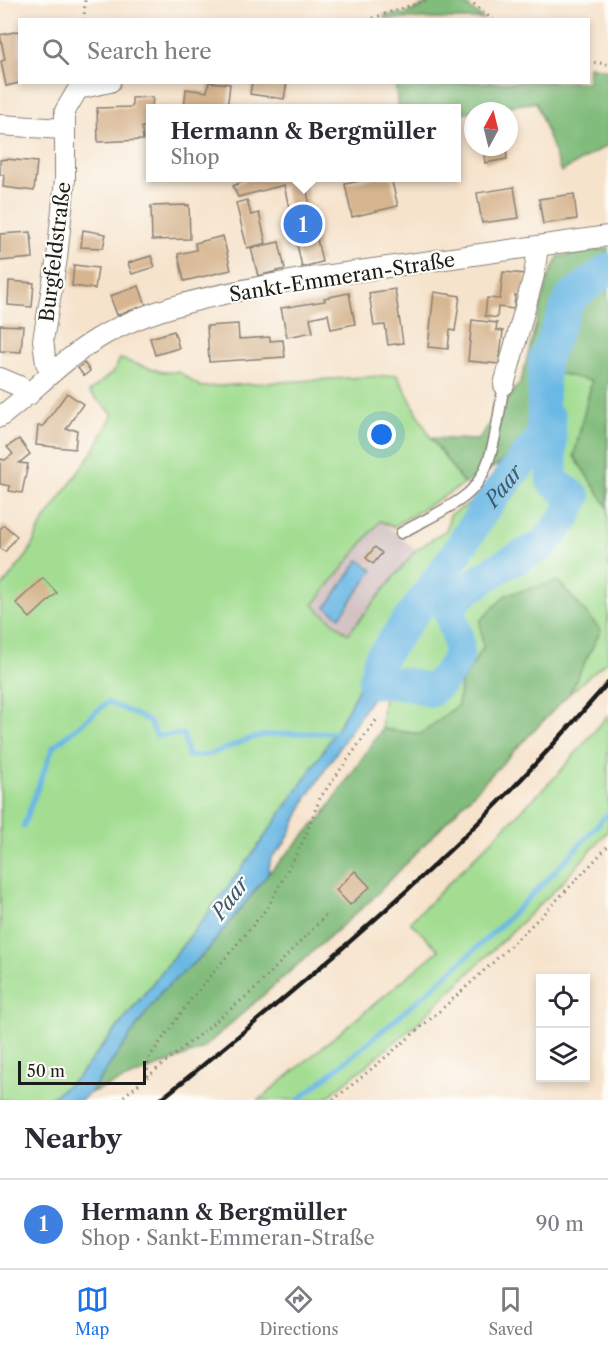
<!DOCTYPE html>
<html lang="en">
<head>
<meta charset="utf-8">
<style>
  :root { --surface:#fff; --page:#f7f7f7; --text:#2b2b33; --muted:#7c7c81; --line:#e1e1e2; --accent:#1a73e8 }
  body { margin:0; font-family:"Libre Caslon Text",serif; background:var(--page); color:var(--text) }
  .controls { position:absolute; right:18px; bottom:18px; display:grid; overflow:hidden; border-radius:0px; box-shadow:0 3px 9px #0003 }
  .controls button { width:54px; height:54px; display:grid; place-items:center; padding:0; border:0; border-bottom:2px solid var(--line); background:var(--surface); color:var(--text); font:30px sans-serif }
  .compass { position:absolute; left:464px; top:102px; width:54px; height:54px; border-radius:50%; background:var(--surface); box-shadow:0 3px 9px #0003; rotate:7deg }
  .scale { position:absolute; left:18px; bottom:15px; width:128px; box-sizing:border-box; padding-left:6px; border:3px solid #1c1c1c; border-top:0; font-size:16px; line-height:21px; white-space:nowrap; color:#1c1c1c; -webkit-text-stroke:4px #fdfcf7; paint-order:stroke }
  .you { position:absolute; left:382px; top:435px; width:21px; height:21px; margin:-15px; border:4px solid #fff; border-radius:50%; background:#1a73e8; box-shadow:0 0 0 9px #1a73e833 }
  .badge { display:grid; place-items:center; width:39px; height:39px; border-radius:50%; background:var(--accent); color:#fff; font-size:20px; font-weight:700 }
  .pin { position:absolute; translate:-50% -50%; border:3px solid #fff; box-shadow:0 2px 6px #0006 }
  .popup { position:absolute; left:146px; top:104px; width:315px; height:78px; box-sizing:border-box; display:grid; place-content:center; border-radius:0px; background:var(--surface); filter:drop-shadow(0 2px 4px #0005); font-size:20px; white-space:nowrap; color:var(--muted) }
  .popup b { font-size:22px; color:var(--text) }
  .popup::after { content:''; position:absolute; left:50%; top:100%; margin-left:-12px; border:12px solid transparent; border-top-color:var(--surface) }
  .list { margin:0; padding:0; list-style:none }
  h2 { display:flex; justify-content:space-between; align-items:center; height:78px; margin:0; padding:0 24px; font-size:26px }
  h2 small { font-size:20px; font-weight:400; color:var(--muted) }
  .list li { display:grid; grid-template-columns:39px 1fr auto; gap:18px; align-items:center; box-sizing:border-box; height:90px; padding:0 24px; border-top:2px solid var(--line) }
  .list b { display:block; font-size:22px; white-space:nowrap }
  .list p { margin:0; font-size:20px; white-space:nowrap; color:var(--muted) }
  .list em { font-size:20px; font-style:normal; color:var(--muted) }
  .icon { flex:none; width:33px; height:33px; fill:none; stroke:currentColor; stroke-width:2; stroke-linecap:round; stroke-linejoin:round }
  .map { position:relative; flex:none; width:608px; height:1100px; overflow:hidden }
  .search { position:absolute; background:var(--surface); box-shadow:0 3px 9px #0003; left:18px; right:18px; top:18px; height:66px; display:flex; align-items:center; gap:15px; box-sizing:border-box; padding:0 21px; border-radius:0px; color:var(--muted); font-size:22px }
  .sheet { height:168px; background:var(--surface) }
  nav { display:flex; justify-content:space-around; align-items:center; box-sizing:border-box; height:84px; border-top:2px solid var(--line); background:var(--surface); font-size:16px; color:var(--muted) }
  nav a { display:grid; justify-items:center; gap:3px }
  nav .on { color:var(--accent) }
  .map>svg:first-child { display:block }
  .industrial { fill:#d2bfc1 }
  .green { fill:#a2dd91; stroke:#5f7c56; stroke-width:1.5 }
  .forest { fill:#81bc7b; stroke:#4e6c4c; stroke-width:1.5 }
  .water { fill:#6bb8e4; stroke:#446a80; stroke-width:1.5 }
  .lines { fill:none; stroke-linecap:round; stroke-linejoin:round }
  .stream { stroke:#6bb8e4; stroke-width:5 }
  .river { stroke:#6bb8e4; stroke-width:32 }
  .building { fill:#d7b590 }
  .lane-casing { stroke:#898074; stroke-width:13 }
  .street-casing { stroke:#898074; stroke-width:22 }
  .path { stroke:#898074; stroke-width:3; stroke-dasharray:1.5 4.5; stroke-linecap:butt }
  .lane { stroke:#fff; stroke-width:10 }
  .street { stroke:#fff; stroke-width:20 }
  .rail { stroke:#1c1c1c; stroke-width:4.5 }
  .labels { text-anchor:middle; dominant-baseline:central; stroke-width:4.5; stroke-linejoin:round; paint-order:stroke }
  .street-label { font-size:20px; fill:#1c1c1c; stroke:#fdfcf7 }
  .water-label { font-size:21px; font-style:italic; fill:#3c5a6c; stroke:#fdfcf7 }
</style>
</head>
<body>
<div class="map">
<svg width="608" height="1100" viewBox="0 0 608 1100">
  <rect width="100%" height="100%" fill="#fdfcf7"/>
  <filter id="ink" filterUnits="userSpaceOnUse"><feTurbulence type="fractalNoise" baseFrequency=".0167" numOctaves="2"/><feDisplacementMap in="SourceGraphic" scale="12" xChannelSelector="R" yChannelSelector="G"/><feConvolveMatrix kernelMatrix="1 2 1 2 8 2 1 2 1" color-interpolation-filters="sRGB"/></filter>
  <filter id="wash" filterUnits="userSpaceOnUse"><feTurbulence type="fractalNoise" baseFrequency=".008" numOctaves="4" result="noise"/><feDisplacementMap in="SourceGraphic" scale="24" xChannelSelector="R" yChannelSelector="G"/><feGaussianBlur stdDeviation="1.35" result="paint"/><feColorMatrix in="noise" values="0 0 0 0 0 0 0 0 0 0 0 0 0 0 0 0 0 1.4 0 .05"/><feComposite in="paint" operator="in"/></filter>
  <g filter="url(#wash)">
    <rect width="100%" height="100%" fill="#f6e3cc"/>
    <polygon class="industrial" points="381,521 416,550 349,634 313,605"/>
    <g class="green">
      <path d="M120,359l43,13h16l22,15 196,-12 34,63 33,46 -71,43 -13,-6 -67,84 35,29 68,-84 30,-20 4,-15 25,-15 13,-13 11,-23 30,-28 7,-36 21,-27 35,7 -18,76 34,51v153l-39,34 31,-64 -117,18 -22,35 -3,22 -37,29 -39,-5c-1,-18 5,-49 1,-62l-145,209 -161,202 -29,22h-48v-511l28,-35 14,-30 52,-74 19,-36 -24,-22 25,-21z"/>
      <polygon points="608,715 608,831 561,884 413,1027 324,1100 259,1100 439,950 410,922 558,774"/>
    </g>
    <g class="forest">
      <polygon points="435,0 460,0 483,19 385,19 384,15 406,14"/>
      <polygon points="589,66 608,70 608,145 561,172 536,102 456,114 456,109 398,108 395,83 588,82"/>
      <polygon points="608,248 608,507 574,456 592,381 557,373 536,400 529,436 499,464 464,484 431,438 478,440 521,381 548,278 558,257"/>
      <polygon points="558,581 601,630 569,694 371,900 202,1049 90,1093 161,992 206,952 268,874 324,814 382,729 421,734 458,705 461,683 483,648 480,621 506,595"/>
    </g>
    <g class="water">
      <polygon points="359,560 373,570 340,617 326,607"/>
      <path d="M378,638l20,9 -15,19 -3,19 -74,114 -21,44 -14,15 -3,16 -62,78 -45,40 -71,101 -9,7h-33l29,-22c73,-91 146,-180 212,-276 35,-52 71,-103 89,-164z"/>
    </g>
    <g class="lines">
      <g class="stream">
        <path d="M23,827l30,-80 55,-45 41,19 8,15 26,-2 5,22c26,3 49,-16 73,-20 26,-4 55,-2 81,-4"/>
        <path d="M298,1100c109,-88 218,-180 310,-287"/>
      </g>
      <g class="river">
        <path d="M375,681l33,3 23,7c34,-32 33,-40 17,-82l12,-14 38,-27 45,-23 21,-26 11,-22 -23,-16 -2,-62"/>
        <path id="s1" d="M374,683l5,-23 71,-97 35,-55 57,-71 2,-76 26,-63 38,-29"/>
      </g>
    </g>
    <g id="blocks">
      <g class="building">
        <polygon points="19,31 20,83 6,86 1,61 5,60 0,35"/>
        <polygon points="209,82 230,84 227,109 184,109 186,89 207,92"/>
        <polygon points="252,82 287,82 284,99 250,94"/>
        <polygon points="153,97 150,126 142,127 143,140 98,142 97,108 132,107 132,98"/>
        <polygon points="483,147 506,147 507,159 485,163"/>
        <polygon points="6,159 37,162 34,191 3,187 4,175 0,175 0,160"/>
        <polygon points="251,178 304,178 322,262 302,267 284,185 238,197 233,186"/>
        <polygon points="373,178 391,178 398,206 352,217 345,184"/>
        <polygon points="514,187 519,218 482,223 477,193"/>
        <polygon points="574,194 577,219 543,224 539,199"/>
        <polygon points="247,200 251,215 259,213 266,243 247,248 236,203"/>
        <polygon points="189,205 190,239 152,240 151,206"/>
        <polygon points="83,230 106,234 103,248 81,247"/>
        <polygon points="31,232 33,258 0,261 0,234"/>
        <polygon points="223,236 231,270 184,281 178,254 196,250 195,243"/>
        <polygon points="279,242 285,269 258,276 251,248"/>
        <polygon points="151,256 155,267 132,274 128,263"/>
        <polygon points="74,265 98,268 95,289 72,286"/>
        <polygon points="503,272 526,274 524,296 515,295 514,309 498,307 497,318 485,316 487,298 500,299"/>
        <polygon points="9,281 34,283 32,307 8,305"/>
        <polygon points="139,286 146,305 117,315 110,296"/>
        <polygon points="395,289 403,343 388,345 385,325 374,326 369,293"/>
        <polygon points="434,292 460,296 455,331 450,330 448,349 428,347"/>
        <polygon points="349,293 355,324 331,329 328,314 310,318 313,332 287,337 281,308 325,301 324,298"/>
        <polygon points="472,320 497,323 496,330 503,331 499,364 468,361"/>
        <polygon points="238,324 239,339 270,337 270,341 283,340 285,357 209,362 207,326"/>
        <polygon points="0,325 23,326 21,352 0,351"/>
        <polygon points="174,331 179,348 155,355 150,338"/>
        <polygon points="84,363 90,371 84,376 78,368"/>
        <polygon points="67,393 83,404 66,429 77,430 75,449 36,445 38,426 43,426"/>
        <polygon points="19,439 30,454 19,463 28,464 22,493 9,491 10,486 0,484 0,459 5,460 13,454 7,447"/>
        <polygon points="4,525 17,536 5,552 0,548 0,529"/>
        <polygon points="375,547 382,553 373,564 366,558"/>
        <polygon points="43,578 57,593 30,618 16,603"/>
        <polygon points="355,871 370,887 350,905 336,890"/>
      </g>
    </g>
  </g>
  <g filter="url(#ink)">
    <use href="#blocks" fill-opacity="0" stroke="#898074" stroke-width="1.5"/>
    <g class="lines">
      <g class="lane-casing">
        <path id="lane" d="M401,533c21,-12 45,-22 64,-37 30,-23 32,-77 39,-111"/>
      </g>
      <g class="street-casing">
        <g id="street">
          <polyline points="0,125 63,129"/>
          <polyline points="53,372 46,363 43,340 57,258 65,179 65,111 78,89 110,82"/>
          <polyline points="0,378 19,386 29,395"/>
          <polyline points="504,385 534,275 538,247"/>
          <path d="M0,417c33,-25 61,-56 97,-78 55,-34 135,-47 198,-59l313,-44"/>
        </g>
      </g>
      <g class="path">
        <polyline points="469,0 493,20"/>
        <polyline points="84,20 85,0"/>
        <polyline points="367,20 427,0"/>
        <polyline points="588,62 608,64"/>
        <polyline points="147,1076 148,1059 192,998 268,907 304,839 320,798 377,719"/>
        <polyline points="119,1100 254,990 329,912"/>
        <path d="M333,1100c97,-77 191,-162 275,-254"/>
      </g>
      <use href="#lane" class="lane"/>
      <use href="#street" class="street"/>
      <path class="rail" d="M160,1100c120,-97 239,-196 347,-306 35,-36 68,-74 101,-111"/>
    </g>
  </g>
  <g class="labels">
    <g class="street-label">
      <text transform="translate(55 252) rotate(-83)">Burgfeldstraße</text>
      <text transform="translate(342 277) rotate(-9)">Sankt-Emmeran-Straße</text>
    </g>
    <g class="water-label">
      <text stroke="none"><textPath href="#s1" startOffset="238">Paar</textPath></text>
      <text transform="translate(230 898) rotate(-53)">Paar</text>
    </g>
  </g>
</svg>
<div class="controls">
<button><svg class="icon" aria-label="locate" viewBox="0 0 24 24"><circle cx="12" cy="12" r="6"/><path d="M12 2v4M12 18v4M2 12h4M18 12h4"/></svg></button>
<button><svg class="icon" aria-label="layers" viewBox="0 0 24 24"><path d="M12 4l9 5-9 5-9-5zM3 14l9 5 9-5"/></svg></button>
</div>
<svg class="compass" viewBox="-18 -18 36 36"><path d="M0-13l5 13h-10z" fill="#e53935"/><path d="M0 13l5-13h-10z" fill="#7c7c81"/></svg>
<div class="scale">50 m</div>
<div class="you"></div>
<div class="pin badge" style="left:303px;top:224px;background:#3f7fe0">1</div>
<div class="popup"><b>Hermann &amp; Bergmüller</b>Shop</div>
<div class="search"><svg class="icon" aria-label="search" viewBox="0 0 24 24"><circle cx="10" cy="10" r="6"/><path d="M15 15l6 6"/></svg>Search here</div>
</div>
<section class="sheet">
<h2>Nearby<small></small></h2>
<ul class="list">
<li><span class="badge" style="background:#3f7fe0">1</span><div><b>Hermann &amp; Bergmüller</b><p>Shop · Sankt-Emmeran-Straße</p></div><em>90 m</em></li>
</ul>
</section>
<nav>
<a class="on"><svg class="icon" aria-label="map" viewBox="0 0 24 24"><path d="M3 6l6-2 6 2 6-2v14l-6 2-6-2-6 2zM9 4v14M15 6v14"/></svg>Map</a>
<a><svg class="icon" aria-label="directions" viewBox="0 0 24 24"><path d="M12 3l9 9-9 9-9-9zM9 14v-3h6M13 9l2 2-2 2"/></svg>Directions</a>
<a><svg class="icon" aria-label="saved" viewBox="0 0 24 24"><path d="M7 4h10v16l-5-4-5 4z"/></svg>Saved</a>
</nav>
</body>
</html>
